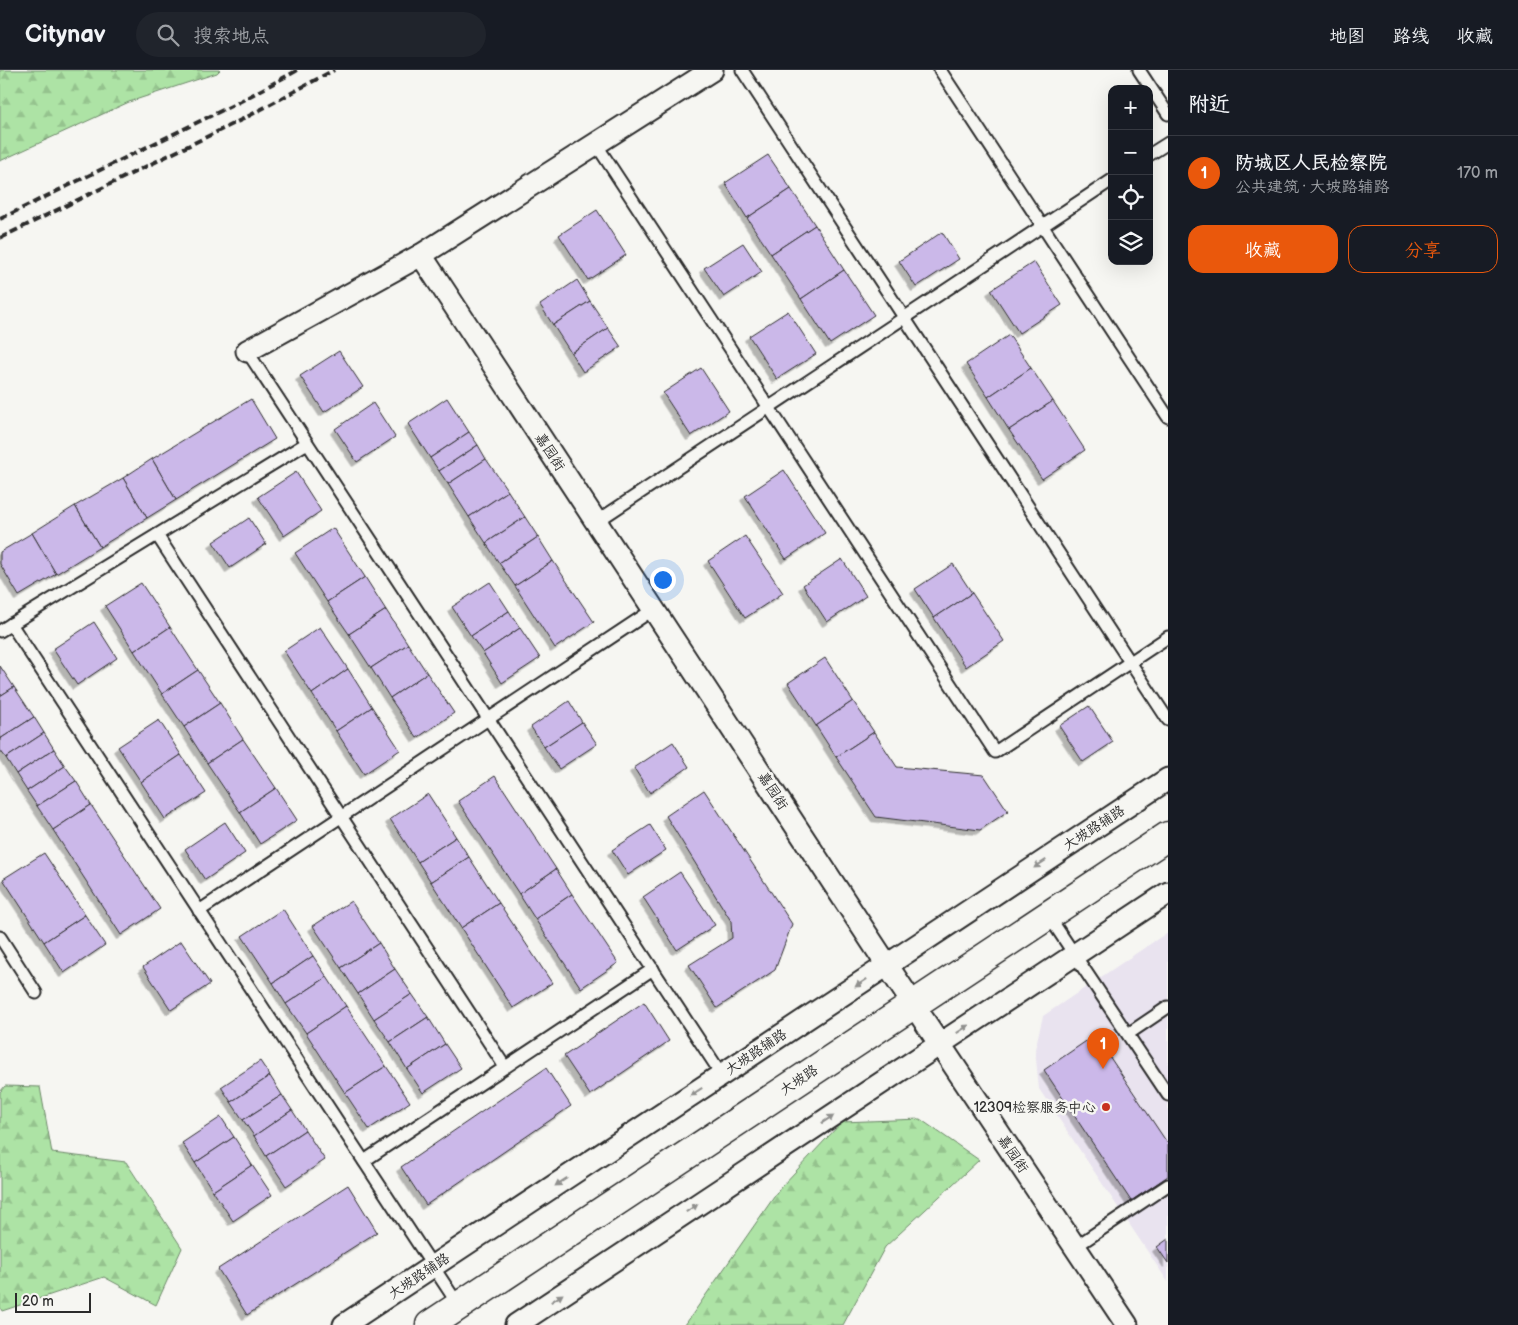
<!DOCTYPE html>
<html lang="zh">
<head>
<meta charset="utf-8">
<style>
  :root { --surface:#171b24; --page:#20242c; --text:#f1f3f6; --muted:#9ea1a6; --line:#363941; --accent:#ea580c }
  body { margin:0; font-family:"Balsamiq Sans","LXGW WenKai TC",sans-serif; background:var(--page); color:var(--text) }
  .controls { position:absolute; right:15px; top:15px; display:grid; overflow:hidden; border-radius:10px; box-shadow:0 5px 20px #0002 }
  .controls button { width:45px; height:45px; display:grid; place-items:center; padding:0; border:0; border-bottom:1px solid var(--line); background:var(--surface); color:var(--text); font:25px sans-serif }
  .scale { position:absolute; left:15px; bottom:12px; width:76px; box-sizing:border-box; padding-left:5px; border:2px solid #2b2b2b; border-top:0; font-size:14px; line-height:18px; white-space:nowrap; color:#2b2b2b; -webkit-text-stroke:4px #f6f6f2; paint-order:stroke }
  .you { position:absolute; left:662px; top:509px; width:18px; height:18px; margin:-12px; border:4px solid #fff; border-radius:50%; background:#1a73e8; box-shadow:0 0 0 8px #1a73e833 }
  .badge { display:grid; place-items:center; width:32px; height:32px; border-radius:50%; background:var(--accent); color:#fff; font-size:16px; font-weight:700 }
  .pin { position:absolute; translate:-50% -41px; filter:drop-shadow(0 1px 2px #0008) }
  .pin::after { content:''; position:absolute; top:26px; width:18px; height:15px; background:inherit; clip-path:polygon(0 0,100% 0,50% 100%) }
  .list { margin:0; padding:0; list-style:none }
  h2 { display:flex; justify-content:space-between; align-items:center; height:65px; margin:0; padding:0 20px; font-size:21px }
  h2 small { font-size:16px; font-weight:400; color:var(--muted) }
  .list li { display:grid; grid-template-columns:32px 1fr auto; gap:15px; align-items:center; box-sizing:border-box; height:75px; padding:0 20px; border-top:1px solid var(--line) }
  .list b { display:block; font-size:19px; white-space:nowrap }
  .list p { margin:0; font-size:16px; white-space:nowrap; color:var(--muted) }
  .list em { font-size:16px; font-style:normal; color:var(--muted) }
  .actions { display:flex; gap:10px; padding:15px 20px }
  .actions a { flex:1; padding:11px 0; border:1px solid var(--accent); border-radius:15px; text-align:center; font-size:18px; color:var(--accent) }
  .actions .main { background:var(--accent); color:#fff }
  .icon { flex:none; width:28px; height:28px; fill:none; stroke:currentColor; stroke-width:2; stroke-linecap:round; stroke-linejoin:round }
  .map { position:relative; flex:none; width:1168px; height:1255px; overflow:hidden }
  header { display:flex; align-items:center; gap:30px; box-sizing:border-box; height:70px; padding:0 25px; background:var(--surface); border-bottom:1px solid var(--line) }
  header strong { font-size:24px }
  nav { display:flex; gap:28px; margin-inline-start:auto; font-size:18px }
  .search { width:350px; height:45px; background:var(--page); display:flex; align-items:center; gap:12px; box-sizing:border-box; padding:0 18px; border-radius:28px; color:var(--muted); font-size:19px }
  main { display:flex }
  aside { flex:1; background:var(--surface) }
  .map>svg:first-child { display:block }
  .built { fill:#e9e3ef }
  .forest { fill:url(#forest-firs); stroke:#6c8768 }
  .building { fill:#cbb8e9; stroke:#2b2b2b; filter:url(#shadow) }
  .lines { fill:none; stroke-linecap:round; stroke-linejoin:round }
  .service-casing { stroke:#2b2b2b; stroke-width:15 }
  .minor-casing { stroke:#2b2b2b; stroke-width:25 }
  .secondary-casing { stroke:#2b2b2b; stroke-width:31 }
  .service { stroke:#f6f6f2; stroke-width:11 }
  .minor { stroke:#f6f6f2; stroke-width:21 }
  .secondary { stroke:#f6f6f2; stroke-width:28 }
  .rail { stroke:#2b2b2b; stroke-width:4; stroke-dasharray:8 4; stroke-linecap:butt }
  .oneway { fill:#90908e }
  .poi-dot { fill:#c8321e; stroke:#f6f6f2; stroke-width:2 }
  .labels { text-anchor:middle; dominant-baseline:central; stroke-width:5; stroke-linejoin:round; paint-order:stroke }
  .street-label { font-size:14px; fill:#2b2b2b; stroke:#f6f6f2 }
  .poi-label { font-size:14px; fill:#2b2b2b; stroke:#f6f6f2; text-anchor:end }
</style>
</head>
<body>
<header>
<strong>Citynav</strong>
<div class="search"><svg class="icon" aria-label="search" viewBox="0 0 24 24"><circle cx="10" cy="10" r="6"/><path d="M15 15l6 6"/></svg>搜索地点</div>
<nav><a>地图</a><a>路线</a><a>收藏</a></nav>
</header>
<main>
<div class="map">
<svg width="1168" height="1255" viewBox="0 0 1168 1255">
  <defs>
    <pattern id="forest-firs" width="22" height="20" patternUnits="userSpaceOnUse" patternTransform="scale(1.25)"><rect width="22" height="20" fill="#ade3a5"/><path d="M5 1l3.5 6h-7zM16 11l3.5 6h-7z" fill="#95c38e"/></pattern>
    <filter id="shadow"><feDropShadow dx="-4.5" dy="4.5" stdDeviation="0" flood-color="#0004"/></filter>
  </defs>
  <rect width="100%" height="100%" fill="#f6f6f2"/>
  <filter id="ink" filterUnits="userSpaceOnUse"><feTurbulence type="fractalNoise" baseFrequency=".02" numOctaves="2"/><feDisplacementMap in="SourceGraphic" scale="10" xChannelSelector="R" yChannelSelector="G"/><feConvolveMatrix kernelMatrix="1 2 1 2 8 2 1 2 1" color-interpolation-filters="sRGB"/></filter>
  <g filter="url(#ink)">
    <polygon class="built" points="1168,862 1168,1212 1039,1019 1035,979 1043,946"/>
    <g class="forest">
      <polygon points="0,0 220,0 217,3 129,32 0,91"/>
      <polygon points="5,1016 40,1017 52,1083 126,1092 182,1178 156,1235 104,1207 2,1241 0,1237 0,1022"/>
      <polygon points="920,1049 979,1090 885,1177 843,1255 685,1255 781,1117 842,1052"/>
    </g>
    <g class="building">
      <polygon points="768,85 791,119 747,148 725,113"/>
      <polygon points="791,119 815,155 771,184 747,148"/>
      <polygon points="597,140 626,185 588,210 559,165"/>
      <polygon points="815,155 844,200 801,229 771,184"/>
      <polygon points="942,162 959,189 916,217 899,191"/>
      <polygon points="743,173 762,202 724,227 704,198"/>
      <polygon points="1034,192 1062,235 1019,263 991,220"/>
      <polygon points="844,200 874,245 830,274 801,229"/>
      <polygon points="577,210 590,231 553,255 540,235"/>
      <polygon points="590,231 608,258 571,283 553,255"/>
      <polygon points="788,241 816,284 777,309 749,266"/>
      <polygon points="608,258 621,277 583,302 571,283"/>
      <polygon points="1009,265 1031,298 988,327 966,294"/>
      <polygon points="339,281 363,317 324,342 300,306"/>
      <polygon points="701,298 729,341 691,366 663,323"/>
      <polygon points="1031,298 1053,331 1009,360 988,327"/>
      <polygon points="447,328 469,362 430,388 408,354"/>
      <polygon points="251,329 275,369 176,430 152,389"/>
      <polygon points="1053,331 1085,380 1042,409 1009,360"/>
      <polygon points="373,333 395,367 357,392 335,359"/>
      <polygon points="469,362 478,375 439,401 430,388"/>
      <polygon points="478,375 486,389 448,414 439,401"/>
      <polygon points="152,389 176,430 147,448 123,408"/>
      <polygon points="486,389 508,421 469,447 448,414"/>
      <polygon points="784,400 825,463 786,489 745,426"/>
      <polygon points="296,402 321,441 284,466 258,427"/>
      <polygon points="123,408 147,448 100,477 75,436"/>
      <polygon points="508,421 525,447 486,473 469,447"/>
      <polygon points="75,436 100,477 56,504 32,463"/>
      <polygon points="525,447 538,467 499,493 486,473"/>
      <polygon points="249,448 266,474 230,498 213,472"/>
      <polygon points="333,458 365,507 327,532 295,483"/>
      <polygon points="32,463 56,504 19,526 0,494 0,482"/>
      <polygon points="745,466 783,523 745,548 708,491"/>
      <polygon points="538,467 553,491 515,516 499,493"/>
      <polygon points="842,489 866,526 827,552 803,515"/>
      <polygon points="553,491 594,552 555,578 515,516"/>
      <polygon points="953,494 972,523 934,548 915,519"/>
      <polygon points="365,507 386,540 349,564 327,532"/>
      <polygon points="490,512 509,541 471,566 452,537"/>
      <polygon points="141,513 170,557 134,581 105,536"/>
      <polygon points="972,523 1004,571 966,597 934,548"/>
      <polygon points="386,540 408,574 371,598 349,564"/>
      <polygon points="509,541 520,558 483,583 471,566"/>
      <polygon points="94,552 117,588 77,615 53,579"/>
      <polygon points="170,557 198,600 162,624 134,581"/>
      <polygon points="320,557 348,599 312,624 284,581"/>
      <polygon points="520,558 540,588 502,613 483,583"/>
      <polygon points="408,574 427,603 390,628 371,598"/>
      <polygon points="825,588 853,631 816,656 788,613"/>
      <polygon points="0,596 14,617 0,626"/>
      <polygon points="348,599 372,637 336,661 312,624"/>
      <polygon points="198,600 220,633 184,657 162,624"/>
      <polygon points="427,603 454,643 417,668 390,628"/>
      <polygon points="14,617 34,647 0,669 0,626"/>
      <polygon points="569,631 582,652 544,677 531,657"/>
      <polygon points="853,631 874,662 836,687 816,656"/>
      <polygon points="220,633 243,669 207,693 184,657"/>
      <polygon points="1089,636 1113,672 1083,692 1059,656"/>
      <polygon points="372,637 400,680 364,704 336,661"/>
      <polygon points="34,647 44,663 6,688 0,680 0,669"/>
      <polygon points="159,650 181,685 141,712 118,677"/>
      <polygon points="582,652 597,674 559,699 544,677"/>
      <polygon points="874,662 897,697 984,705 1008,741 980,760 876,747 836,687"/>
      <polygon points="44,663 54,679 16,704 6,688"/>
      <polygon points="243,669 276,718 240,742 207,693"/>
      <polygon points="673,672 689,697 650,723 634,698"/>
      <polygon points="54,679 65,696 27,721 16,704"/>
      <polygon points="181,685 206,723 165,749 141,712"/>
      <polygon points="65,696 76,711 37,736 27,721"/>
      <polygon points="495,706 556,799 519,824 458,731"/>
      <polygon points="76,711 91,735 53,760 37,736"/>
      <polygon points="276,718 297,750 260,774 240,742"/>
      <polygon points="704,720 792,854 775,900 717,938 689,895 732,868 731,851 666,746"/>
      <polygon points="428,724 456,767 418,792 390,749"/>
      <polygon points="91,735 160,839 121,865 53,760"/>
      <polygon points="225,752 245,783 205,810 185,779"/>
      <polygon points="650,755 666,780 628,805 612,780"/>
      <polygon points="456,767 469,787 431,812 418,792"/>
      <polygon points="44,783 85,845 44,872 3,809"/>
      <polygon points="469,787 499,833 461,858 431,812"/>
      <polygon points="556,799 572,824 535,849 519,824"/>
      <polygon points="680,802 715,855 677,880 643,827"/>
      <polygon points="572,824 618,893 581,918 535,849"/>
      <polygon points="351,831 379,873 341,898 313,856"/>
      <polygon points="499,833 552,913 513,938 461,858"/>
      <polygon points="283,839 313,886 273,913 242,866"/>
      <polygon points="85,845 105,875 64,903 44,872"/>
      <polygon points="181,871 210,914 171,940 143,897"/>
      <polygon points="379,873 395,899 358,924 341,898"/>
      <polygon points="313,886 327,907 286,934 273,913"/>
      <polygon points="395,899 412,924 374,949 358,924"/>
      <polygon points="327,907 346,936 306,963 286,934"/>
      <polygon points="412,924 428,947 390,972 374,949"/>
      <polygon points="644,932 669,971 590,1025 564,986"/>
      <polygon points="346,936 386,996 345,1023 306,963"/>
      <polygon points="428,947 445,974 407,999 390,972"/>
      <polygon points="1095,965 1168,1074 1168,1106 1131,1131 1044,1000"/>
      <polygon points="445,974 461,998 423,1023 407,999"/>
      <polygon points="260,991 270,1006 231,1032 221,1017"/>
      <polygon points="386,996 410,1032 369,1059 345,1023"/>
      <polygon points="546,998 571,1036 426,1135 401,1097"/>
      <polygon points="270,1006 282,1025 243,1050 231,1032"/>
      <polygon points="282,1025 292,1040 254,1066 243,1050"/>
      <polygon points="292,1040 305,1060 266,1086 254,1066"/>
      <polygon points="221,1047 234,1067 195,1093 182,1073"/>
      <polygon points="305,1060 325,1090 286,1116 266,1086"/>
      <polygon points="234,1067 252,1095 213,1121 195,1093"/>
      <polygon points="252,1095 272,1125 233,1151 213,1121"/>
      <polygon points="348,1115 377,1162 247,1245 218,1199"/>
      <polygon points="1168,1169 1168,1193 1157,1177"/>
    </g>
    <g class="lines">
      <g class="service-casing">
        <g id="service">
          <polyline points="742,0 1168,650"/>
          <polyline points="940,0 1168,347"/>
          <polyline points="1139,0 1168,44"/>
          <polyline points="596,74 995,682 1168,567"/>
          <polyline points="1149,85 1168,73"/>
          <polyline points="247,281 722,1005"/>
          <polyline points="596,452 1112,110"/>
          <polyline points="157,465 505,997"/>
          <polyline points="11,554 459,1236"/>
          <polyline points="0,561 307,373"/>
          <polyline points="199,841 654,539"/>
          <polyline points="1048,845 1168,1025"/>
          <polyline points="0,867 36,923"/>
          <polyline points="1128,964 1168,937"/>
          <polyline points="364,1091 653,899"/>
          <polyline points="1075,1177 1168,1115"/>
        </g>
      </g>
      <g class="minor-casing">
        <g id="minor">
          <polyline points="421,185 887,895 1127,1255"/>
          <polyline points="247,281 421,185 712,0"/>
          <polyline points="344,1255 1168,709"/>
          <polyline points="516,1255 1168,823"/>
        </g>
      </g>
      <g class="secondary-casing">
        <polyline id="secondary" points="430,1255 1168,766"/>
      </g>
      <use href="#service" class="service"/>
      <use href="#minor" class="minor"/>
      <use href="#secondary" class="secondary"/>
      <g class="rail">
        <polyline points="0,149 237,33 298,0"/>
        <polyline points="0,168 245,48 334,0"/>
      </g>
    </g>
    <defs><path id="oneway-solid" d="M-6-.8H1V-3.2L6.5 0L1 3.2V.8H-6Z" transform="scale(1.25)"/></defs>
    <g class="oneway">
      <use href="#oneway-solid" transform="translate(1040 794) rotate(147)"/>
      <use href="#oneway-solid" transform="translate(861 913) rotate(146)"/>
      <use href="#oneway-solid" transform="translate(963 959) rotate(-33)"/>
      <use href="#oneway-solid" transform="translate(696 1022) rotate(146)"/>
      <use href="#oneway-solid" transform="translate(828 1049) rotate(-34)"/>
      <use href="#oneway-solid" transform="translate(561 1112) rotate(146)"/>
      <use href="#oneway-solid" transform="translate(692 1138) rotate(-34)"/>
      <use href="#oneway-solid" transform="translate(557 1228) rotate(-34)"/>
    </g>
  </g>
  <circle class="poi-dot" cx="1106" cy="1037" r="5"/>
  <g class="labels">
    <g class="street-label">
      <text transform="translate(550 382) rotate(57)">嘉园街</text>
      <text transform="translate(773 721) rotate(57)">嘉园街</text>
      <text transform="translate(1094 758) rotate(-33)">大坡路辅路</text>
      <text transform="translate(756 982) rotate(-34)">大坡路辅路</text>
      <text transform="translate(799 1010) rotate(-34)">大坡路</text>
      <text transform="translate(1013 1084) rotate(56)">嘉园街</text>
      <text transform="translate(419 1206) rotate(-34)">大坡路辅路</text>
    </g>
    <g class="poi-label">
      <text x="1096" y="1037">12309检察服务中心</text>
    </g>
  </g>
</svg>
<div class="controls">
<button>+</button>
<button>−</button>
<button><svg class="icon" aria-label="locate" viewBox="0 0 24 24"><circle cx="12" cy="12" r="6"/><path d="M12 2v4M12 18v4M2 12h4M18 12h4"/></svg></button>
<button><svg class="icon" aria-label="layers" viewBox="0 0 24 24"><path d="M12 4l9 5-9 5-9-5zM3 14l9 5 9-5"/></svg></button>
</div>
<div class="scale">20 m</div>
<div class="you"></div>
<div class="pin badge" style="left:1103px;top:999px">1</div>
</div>
<aside>
<h2>附近<small></small></h2>
<ul class="list">
<li><span class="badge">1</span><div><b>防城区人民检察院</b><p>公共建筑 · 大坡路辅路</p></div><em>170 m</em></li>
</ul>
<div class="actions"><a class="main">收藏</a><a>分享</a></div>
</aside>
</main>
</body>
</html>
